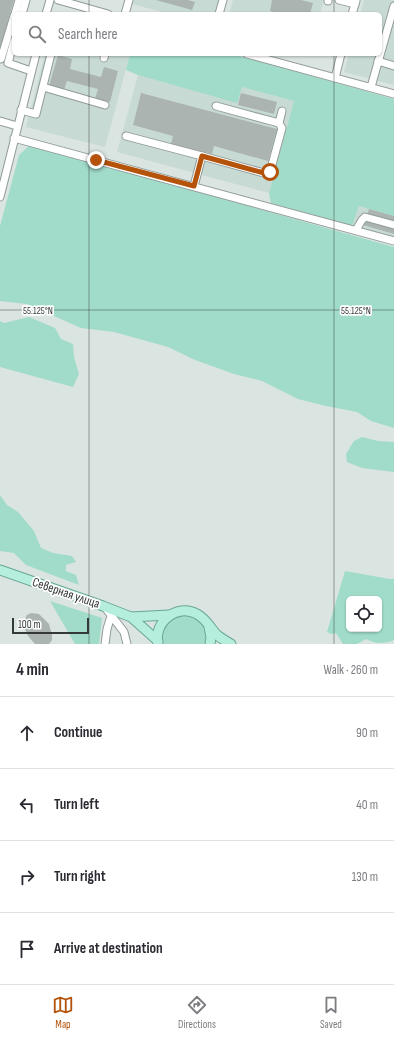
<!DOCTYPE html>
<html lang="en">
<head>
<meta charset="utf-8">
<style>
  :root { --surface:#fff; --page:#f2f2f3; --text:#2b2b33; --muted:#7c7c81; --line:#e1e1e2; --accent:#b45309 }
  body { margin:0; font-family:"Sofia Sans Condensed",sans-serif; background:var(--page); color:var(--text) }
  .controls { position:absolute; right:12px; bottom:12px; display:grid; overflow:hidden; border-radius:6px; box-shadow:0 1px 3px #0004 }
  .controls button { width:36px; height:36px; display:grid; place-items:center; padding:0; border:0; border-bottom:1px solid var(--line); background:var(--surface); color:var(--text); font:20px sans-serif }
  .scale { position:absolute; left:12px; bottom:10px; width:77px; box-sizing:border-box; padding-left:4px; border:2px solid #343836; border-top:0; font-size:11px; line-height:14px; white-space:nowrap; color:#343836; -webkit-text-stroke:3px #fff; paint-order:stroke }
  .stop { position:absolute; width:12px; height:12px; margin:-9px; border:3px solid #b45309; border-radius:50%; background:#fff }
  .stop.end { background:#b45309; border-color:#fff; box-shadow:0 1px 4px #0008 }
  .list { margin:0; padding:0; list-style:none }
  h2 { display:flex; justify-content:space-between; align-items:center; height:52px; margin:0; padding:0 16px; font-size:17px }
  h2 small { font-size:13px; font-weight:400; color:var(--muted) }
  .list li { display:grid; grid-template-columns:26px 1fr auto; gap:12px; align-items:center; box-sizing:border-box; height:72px; padding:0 16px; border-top:1px solid var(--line) }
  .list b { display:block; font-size:15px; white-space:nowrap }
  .list em { font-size:13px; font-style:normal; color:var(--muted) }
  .icon { flex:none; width:22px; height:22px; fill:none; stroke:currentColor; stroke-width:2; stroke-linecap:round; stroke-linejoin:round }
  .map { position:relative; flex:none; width:394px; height:644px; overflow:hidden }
  .search { position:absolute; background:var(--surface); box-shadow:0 1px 3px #0004; left:12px; right:12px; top:12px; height:44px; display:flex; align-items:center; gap:10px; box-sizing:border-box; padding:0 14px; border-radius:6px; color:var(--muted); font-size:15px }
  .sheet { height:340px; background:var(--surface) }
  nav { display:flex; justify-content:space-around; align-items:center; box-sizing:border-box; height:56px; border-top:1px solid var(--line); background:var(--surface); font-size:11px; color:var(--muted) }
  nav a { display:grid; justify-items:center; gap:2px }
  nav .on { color:var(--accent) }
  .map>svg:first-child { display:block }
  .built { fill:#c8dad4 }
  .green { fill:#a1dcca; fill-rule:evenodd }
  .building { fill:#abb4b1 }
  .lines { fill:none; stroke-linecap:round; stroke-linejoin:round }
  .minor-casing { stroke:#919b98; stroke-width:9 }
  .major-casing { stroke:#69a695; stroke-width:11 }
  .path { stroke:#939a97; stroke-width:1; stroke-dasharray:1 3; stroke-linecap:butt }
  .minor { stroke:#fff; stroke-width:7 }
  .major { stroke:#b6eede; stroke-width:9 }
  .route { stroke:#b45309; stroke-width:5 }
  .ticks { fill:none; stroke:#343836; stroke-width:1; stroke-opacity:0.45 }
  .labels { text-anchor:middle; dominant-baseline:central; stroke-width:3.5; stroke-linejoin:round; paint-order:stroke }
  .street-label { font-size:13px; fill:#343836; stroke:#fff }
  .ticks-label { font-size:10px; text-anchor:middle; fill:#343836; stroke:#fff; stroke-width:3.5; stroke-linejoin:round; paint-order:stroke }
</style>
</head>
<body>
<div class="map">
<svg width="394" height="644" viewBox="0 0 394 644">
  <rect width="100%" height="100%" fill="#dae4e1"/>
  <g class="built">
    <polygon points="126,0 227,0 223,14 169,14 125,2"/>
    <polygon points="233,0 324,0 320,14 229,14"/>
    <polygon points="364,0 394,0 394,85 344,72 349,54 380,54 380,14 360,14"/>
    <polygon points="45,54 130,54 105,147 26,127"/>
    <polygon points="138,75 237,102 242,87 294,101 269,193 117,152"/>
    <polygon points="359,206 394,216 394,237 352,226"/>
  </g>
  <g class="green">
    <polygon points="130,54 232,54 394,99 394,216 359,206 352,226 271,203 269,193 294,101 242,87 237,103 138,75 126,70"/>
    <polygon points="30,145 394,247 394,428 371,421 357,412 326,406 298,399 262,381 234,374 195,360 168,347 114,332 81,328 27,304 0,301 0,226 19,155"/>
    <polygon points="29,317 55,328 61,339 73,344 74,357 79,374 73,387 0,367 0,321 4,323"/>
    <polygon points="362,437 378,441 394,442 394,472 362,468 347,462 346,454 354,441"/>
    <polygon points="0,495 7,505 18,512 34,531 41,548 53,553 72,556 76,562 66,565 66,571 76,575 79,585 26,565 14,553 0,551"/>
    <path d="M345,571l45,8h4v61c-9,4 -18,4 -28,-1l-9,5h-14l-7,-11 -5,1 -4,-2zM349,599h30v30h-30z"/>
    <polygon points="50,601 102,618 99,644 75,644"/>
    <path d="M187,614c13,5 23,16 18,30h-42c-2,-10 1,-23 11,-27 4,-2 9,-2 13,-3z"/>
  </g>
  <g class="building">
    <polygon points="0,0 14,0 0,49"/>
    <polygon points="156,0 188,0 195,2 192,10"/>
    <polygon points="272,0 301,0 313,3 310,14 281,14 270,11"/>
    <polygon points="58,55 72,59 70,69 101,77 104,67 118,71 110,102 95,99 98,89 67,81 64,90 49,86"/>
    <polygon points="141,93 277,129 268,161 214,146 212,154 171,144 173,136 133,125"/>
    <polygon points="241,93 277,102 274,114 238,105"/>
    <polygon points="369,209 394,216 394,223 367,216"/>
    <polygon points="365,219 394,227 394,234 363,225"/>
    <polygon points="31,613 39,614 49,624 52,635 52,640 49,644 35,644 28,636 25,629 24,621 27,615"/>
  </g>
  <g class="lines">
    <g class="minor-casing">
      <g id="minor">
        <polyline points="58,0 108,14"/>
        <polyline points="339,0 355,4"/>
        <polyline points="328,1 328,0"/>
        <polyline points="15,14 19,0"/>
        <polyline points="22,14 26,0"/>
        <polyline points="46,14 50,0"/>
        <polyline points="125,14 129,0"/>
        <polyline points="219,14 223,0"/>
        <polyline points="352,14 356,1"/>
        <polyline points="14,41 8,63 31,71"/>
        <polyline points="247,54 394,94"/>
        <polyline points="104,58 105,54"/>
        <polyline points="0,59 1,59 14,16"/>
        <polyline points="378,61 394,66"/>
        <polyline points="335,78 341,54"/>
        <polyline points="43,87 105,105"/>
        <polyline points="371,87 394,6"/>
        <polyline points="21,110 36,114 51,54"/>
        <polyline points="0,121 17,126"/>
        <polyline points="279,123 282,111"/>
        <polyline points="126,136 202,156 194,186"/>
        <polyline points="14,138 394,241"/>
        <polyline points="202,156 264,173 270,172 282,128 279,123 216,106"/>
        <polyline points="0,197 36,54"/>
        <polyline points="356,230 362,220 365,217 394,225"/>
        <polyline points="104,606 124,632 127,644"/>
        <polyline points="105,644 107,629 111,616"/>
      </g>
    </g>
    <g class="major-casing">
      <g id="major">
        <polyline points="0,570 103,606 131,617 158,641"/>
        <polyline points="131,617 169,615"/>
        <polyline points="209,627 211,637 210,644"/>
        <path d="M158,644c-5,-22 19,-41 39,-30 8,4 13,13 19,20 4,4 10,7 15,10"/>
      </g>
    </g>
    <polyline class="path" points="156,14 157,11"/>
    <use href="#minor" class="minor"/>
    <use href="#major" class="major"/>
  </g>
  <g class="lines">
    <polyline class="route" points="96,160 194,186 202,156 264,173 270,172"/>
  </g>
  <path class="ticks" d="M89,0v14M334,0v14M89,54v590M334,54v590M0,310h394"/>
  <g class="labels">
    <g class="street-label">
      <text transform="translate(66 593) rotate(19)">Северная улица</text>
    </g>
  </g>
  <g class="ticks-label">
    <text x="38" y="314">55.125°N</text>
    <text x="356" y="314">55.125°N</text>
  </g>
</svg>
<div class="controls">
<button><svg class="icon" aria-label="locate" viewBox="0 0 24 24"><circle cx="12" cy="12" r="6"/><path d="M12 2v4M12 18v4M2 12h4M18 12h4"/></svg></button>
</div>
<div class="scale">100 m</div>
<div class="stop" style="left:270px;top:172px"></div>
<div class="stop end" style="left:96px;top:160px"></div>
<div class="search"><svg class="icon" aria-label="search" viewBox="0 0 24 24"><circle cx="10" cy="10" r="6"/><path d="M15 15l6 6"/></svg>Search here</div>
</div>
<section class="sheet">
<h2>4 min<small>Walk · 260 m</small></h2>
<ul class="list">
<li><svg class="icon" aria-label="ahead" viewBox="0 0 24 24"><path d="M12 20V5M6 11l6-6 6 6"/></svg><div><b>Continue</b></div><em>90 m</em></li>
<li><svg class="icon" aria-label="left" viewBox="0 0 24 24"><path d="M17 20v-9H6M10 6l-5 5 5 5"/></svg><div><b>Turn left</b></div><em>40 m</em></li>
<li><svg class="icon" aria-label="right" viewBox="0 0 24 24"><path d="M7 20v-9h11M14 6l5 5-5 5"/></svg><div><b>Turn right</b></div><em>130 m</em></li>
<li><svg class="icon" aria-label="arrive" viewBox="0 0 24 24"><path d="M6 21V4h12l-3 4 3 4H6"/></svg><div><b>Arrive at destination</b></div></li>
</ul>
</section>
<nav>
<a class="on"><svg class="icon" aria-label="map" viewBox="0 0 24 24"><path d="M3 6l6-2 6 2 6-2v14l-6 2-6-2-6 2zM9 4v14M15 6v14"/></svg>Map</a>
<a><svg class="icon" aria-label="directions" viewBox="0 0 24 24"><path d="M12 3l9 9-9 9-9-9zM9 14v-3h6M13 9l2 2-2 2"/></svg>Directions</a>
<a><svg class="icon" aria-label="saved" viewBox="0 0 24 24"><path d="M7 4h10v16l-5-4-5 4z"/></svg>Saved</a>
</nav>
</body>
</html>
